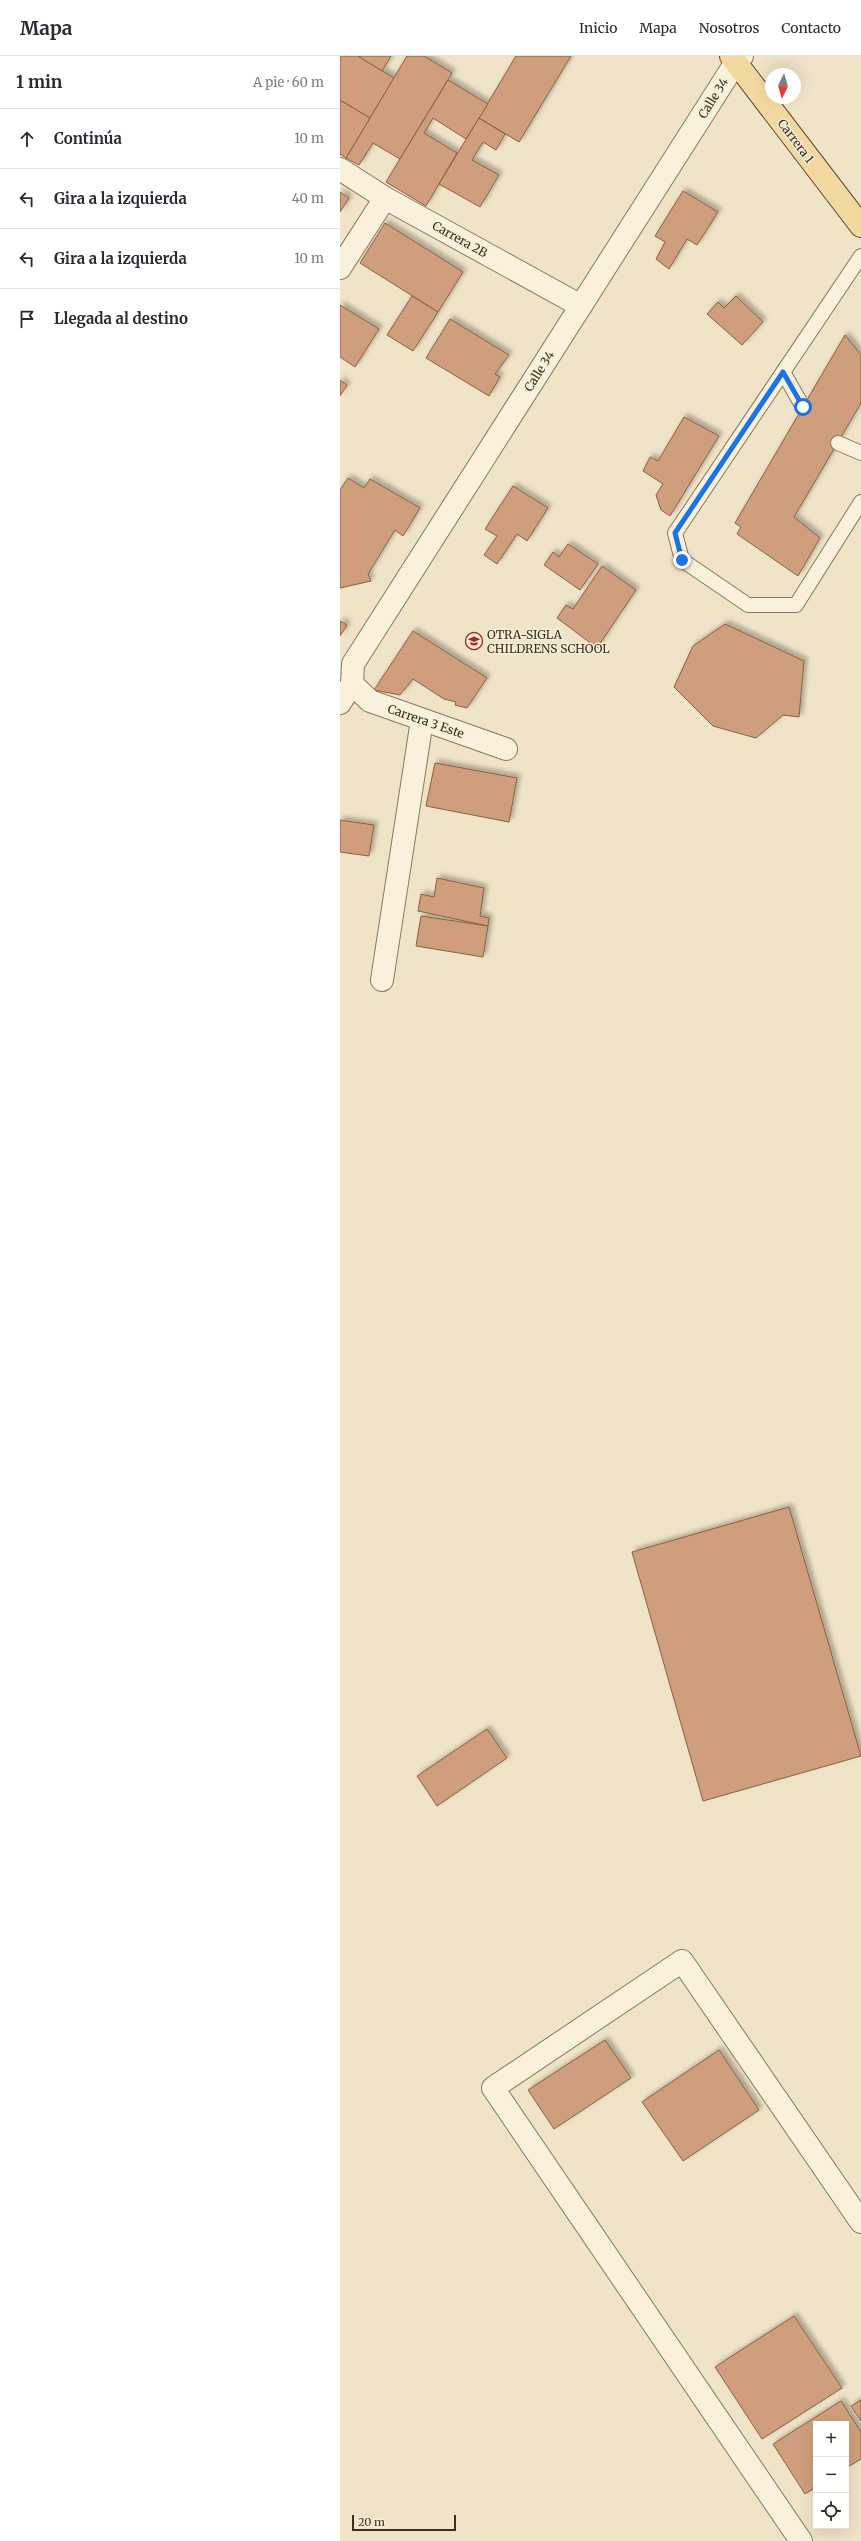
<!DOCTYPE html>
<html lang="es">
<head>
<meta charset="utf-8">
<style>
  :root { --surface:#fff; --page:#f7f7f7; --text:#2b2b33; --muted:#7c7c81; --line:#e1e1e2 }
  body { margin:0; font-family:Merriweather,serif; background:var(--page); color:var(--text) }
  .controls { position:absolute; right:12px; bottom:12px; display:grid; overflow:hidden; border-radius:0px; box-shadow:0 4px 16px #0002 }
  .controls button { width:36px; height:36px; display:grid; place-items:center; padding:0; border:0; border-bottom:1px solid var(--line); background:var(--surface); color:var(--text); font:20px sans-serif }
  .compass { position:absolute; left:425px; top:12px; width:36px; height:36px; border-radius:50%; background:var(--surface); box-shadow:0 4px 16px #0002; rotate:185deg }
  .scale { position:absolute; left:12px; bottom:10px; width:104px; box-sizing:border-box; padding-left:4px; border:2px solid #3d2e20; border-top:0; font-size:11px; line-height:14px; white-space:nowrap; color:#3d2e20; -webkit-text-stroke:3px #f7eed8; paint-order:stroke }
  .stop { position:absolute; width:12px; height:12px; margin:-9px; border:3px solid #1a73e8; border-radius:50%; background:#fff }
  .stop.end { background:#1a73e8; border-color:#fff; box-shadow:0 1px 4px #0008 }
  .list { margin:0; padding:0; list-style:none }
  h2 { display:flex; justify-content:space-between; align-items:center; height:52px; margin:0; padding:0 16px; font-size:17px }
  h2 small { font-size:13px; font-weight:400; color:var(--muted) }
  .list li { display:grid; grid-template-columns:26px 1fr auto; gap:12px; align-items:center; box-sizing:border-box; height:60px; padding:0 16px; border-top:1px solid var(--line) }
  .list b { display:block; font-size:15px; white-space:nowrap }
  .list em { font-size:13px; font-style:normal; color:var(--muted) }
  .icon { flex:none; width:22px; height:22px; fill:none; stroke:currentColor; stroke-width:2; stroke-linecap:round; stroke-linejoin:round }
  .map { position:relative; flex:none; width:521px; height:2485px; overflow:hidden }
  header { display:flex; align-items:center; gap:24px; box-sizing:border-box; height:56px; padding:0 20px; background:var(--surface); border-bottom:1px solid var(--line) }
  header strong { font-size:19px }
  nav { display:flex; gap:22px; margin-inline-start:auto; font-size:14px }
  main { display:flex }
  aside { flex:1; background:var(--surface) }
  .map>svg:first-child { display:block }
  .building { fill:#cf9f7d; stroke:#8d5f41; filter:url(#shadow) }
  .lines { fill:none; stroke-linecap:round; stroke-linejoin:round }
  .lane-casing { stroke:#8d765c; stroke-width:16 }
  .street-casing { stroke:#8d765c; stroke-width:24 }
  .primary-casing { stroke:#5b4430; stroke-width:24 }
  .lane { stroke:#faf1dc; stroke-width:14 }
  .street { stroke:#faf1dc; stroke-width:22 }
  .primary { stroke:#f3d9a0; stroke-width:22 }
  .route { stroke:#1a73e8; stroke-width:5 }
  .labels { text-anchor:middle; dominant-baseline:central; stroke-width:3; stroke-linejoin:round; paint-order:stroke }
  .street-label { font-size:12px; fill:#3d2e20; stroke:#f7eed8 }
  .poi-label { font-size:12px; fill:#3d2e20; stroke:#f7eed8; text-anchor:start }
</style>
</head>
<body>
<header>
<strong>Mapa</strong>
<nav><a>Inicio</a><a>Mapa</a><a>Nosotros</a><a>Contacto</a></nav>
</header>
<main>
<aside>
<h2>1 min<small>A pie · 60 m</small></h2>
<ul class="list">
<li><svg class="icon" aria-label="ahead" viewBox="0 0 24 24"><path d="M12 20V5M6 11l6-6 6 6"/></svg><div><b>Continúa</b></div><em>10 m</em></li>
<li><svg class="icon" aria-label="left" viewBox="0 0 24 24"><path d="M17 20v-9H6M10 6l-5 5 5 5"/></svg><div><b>Gira a la izquierda</b></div><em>40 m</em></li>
<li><svg class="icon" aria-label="left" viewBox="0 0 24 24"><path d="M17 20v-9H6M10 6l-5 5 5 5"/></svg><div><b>Gira a la izquierda</b></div><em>10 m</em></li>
<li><svg class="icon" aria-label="arrive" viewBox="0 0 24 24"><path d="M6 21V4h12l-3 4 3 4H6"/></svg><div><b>Llegada al destino</b></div></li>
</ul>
</aside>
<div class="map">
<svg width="521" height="2485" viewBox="0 0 521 2485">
  <defs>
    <filter id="shadow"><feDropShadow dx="3.5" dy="-3.5" stdDeviation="2" flood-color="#0004"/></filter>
  </defs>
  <rect width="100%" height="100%" fill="#f0e4c8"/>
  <g class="building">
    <polygon points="0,0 18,0 54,22 30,62 0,44"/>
    <polygon points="18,0 51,0 42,15"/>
    <polygon points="67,0 84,0 112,17 60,103 33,87 19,109 6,102"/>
    <polygon points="176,0 231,0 179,86 139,62"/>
    <polygon points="108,24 148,48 126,83 93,62 84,77 117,97 86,150 46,126"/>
    <polygon points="0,44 30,62 6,102 0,98"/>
    <polygon points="139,62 165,78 156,94 143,86 132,104 159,119 140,151 99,128"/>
    <polygon points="343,135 378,156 357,189 347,183 329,213 316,203 325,186 315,180"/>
    <polygon points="0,136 9,142 0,156"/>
    <polygon points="45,167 123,216 98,256 20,207"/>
    <polygon points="72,240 98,256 73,295 47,279"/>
    <polygon points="396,240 423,266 402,289 367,258 378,246 384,252"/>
    <polygon points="0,249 39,273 15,311 0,301"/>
    <polygon points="110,263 169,299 155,318 160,321 149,340 86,302"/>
    <polygon points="505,279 521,299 521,347 454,461 480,482 458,520 397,478 401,471 395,467"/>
    <polygon points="0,324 7,329 0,340"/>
    <polygon points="344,361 379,380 330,460 321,454 316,439 323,428 303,415 310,401 318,405"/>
    <polygon points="8,422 24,432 30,423 80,452 63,480 55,474 28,518 31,525 0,532 0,434"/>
    <polygon points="173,430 208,452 187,485 177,478 157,508 144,499 157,480 145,473"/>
    <polygon points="228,488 258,508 240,534 204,509 213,496 219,501"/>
    <polygon points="262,510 296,534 257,592 217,562 226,549 233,553"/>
    <polygon points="0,565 7,569 0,580"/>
    <polygon points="385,568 464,605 459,661 443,659 416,682 373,670 334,631 353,590"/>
    <polygon points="73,575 147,622 127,652 115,649 116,646 104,643 73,623 60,639 34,634"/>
    <polygon points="95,707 177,722 169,766 86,750"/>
    <polygon points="0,764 34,769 29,800 0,796"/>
    <polygon points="97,822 144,832 140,860 149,862 148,870 78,855 81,838 94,841"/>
    <polygon points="81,860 148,870 143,901 76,890"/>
    <polygon points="449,1451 521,1700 363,1745 292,1496"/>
    <polygon points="147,1673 167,1702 97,1750 77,1720"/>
    <polygon points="265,1984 291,2022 214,2073 188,2034"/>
    <polygon points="379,1994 419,2054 343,2105 302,2046"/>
    <polygon points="454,2260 502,2332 422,2383 375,2311"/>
    <polygon points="521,2344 521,2365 511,2350"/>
    <polygon points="501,2345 521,2376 521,2403 506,2412 506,2368 476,2368 476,2431 465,2438 433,2388"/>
  </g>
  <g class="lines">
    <g class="lane-casing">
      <g id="lane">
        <polyline points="521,200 335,477 342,504 408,549 456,549 521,446"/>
        <polyline points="443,316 463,351"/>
        <polyline points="498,387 521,397"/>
      </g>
    </g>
    <g class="street-casing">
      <g id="street">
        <polyline points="0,113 45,142 241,250"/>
        <polyline points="0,212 45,142"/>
        <polyline points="12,628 30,645 166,693"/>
        <polyline points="0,647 12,628 13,608 396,6 402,0"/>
        <polyline points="42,924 82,664"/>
        <polyline points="461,2485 153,2032 342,1905 521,2166"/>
      </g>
    </g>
    <g class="primary-casing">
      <polyline id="primary" points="391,0 521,170"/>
    </g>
    <use href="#lane" class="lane"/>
    <use href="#street" class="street"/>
    <use href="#primary" class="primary"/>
  </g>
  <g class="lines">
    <polyline class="route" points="342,504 335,477 443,316 463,351"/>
  </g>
  <defs>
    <g id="school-ring" transform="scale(0.9)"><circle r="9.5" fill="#f7eed8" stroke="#9e2a2b" stroke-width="1.5"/><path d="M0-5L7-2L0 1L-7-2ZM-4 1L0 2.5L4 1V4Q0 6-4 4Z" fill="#9e2a2b"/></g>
  </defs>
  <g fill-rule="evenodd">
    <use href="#school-ring" x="134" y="585"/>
  </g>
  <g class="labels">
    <g class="street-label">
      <text transform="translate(373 42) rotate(-58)">Calle 34</text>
      <text transform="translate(456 85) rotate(53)">Carrera 1</text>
      <text transform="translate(120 183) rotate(29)">Carrera 2B</text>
      <text transform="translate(199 315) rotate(-58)">Calle 34</text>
      <text transform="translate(86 665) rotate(19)">Carrera 3 Este</text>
    </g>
    <g class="poi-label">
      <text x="147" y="578">OTRA-SIGLA<tspan x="147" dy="14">CHILDRENS SCHOOL</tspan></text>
    </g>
  </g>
</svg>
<div class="controls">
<button>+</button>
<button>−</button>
<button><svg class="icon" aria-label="locate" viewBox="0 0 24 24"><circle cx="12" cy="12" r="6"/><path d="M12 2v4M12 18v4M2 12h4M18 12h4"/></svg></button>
</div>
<svg class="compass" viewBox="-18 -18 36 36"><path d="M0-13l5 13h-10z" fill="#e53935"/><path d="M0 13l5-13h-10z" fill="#7c7c81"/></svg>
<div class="scale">20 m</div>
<div class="stop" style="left:463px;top:351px"></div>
<div class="stop end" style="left:342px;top:504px"></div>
</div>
</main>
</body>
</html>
